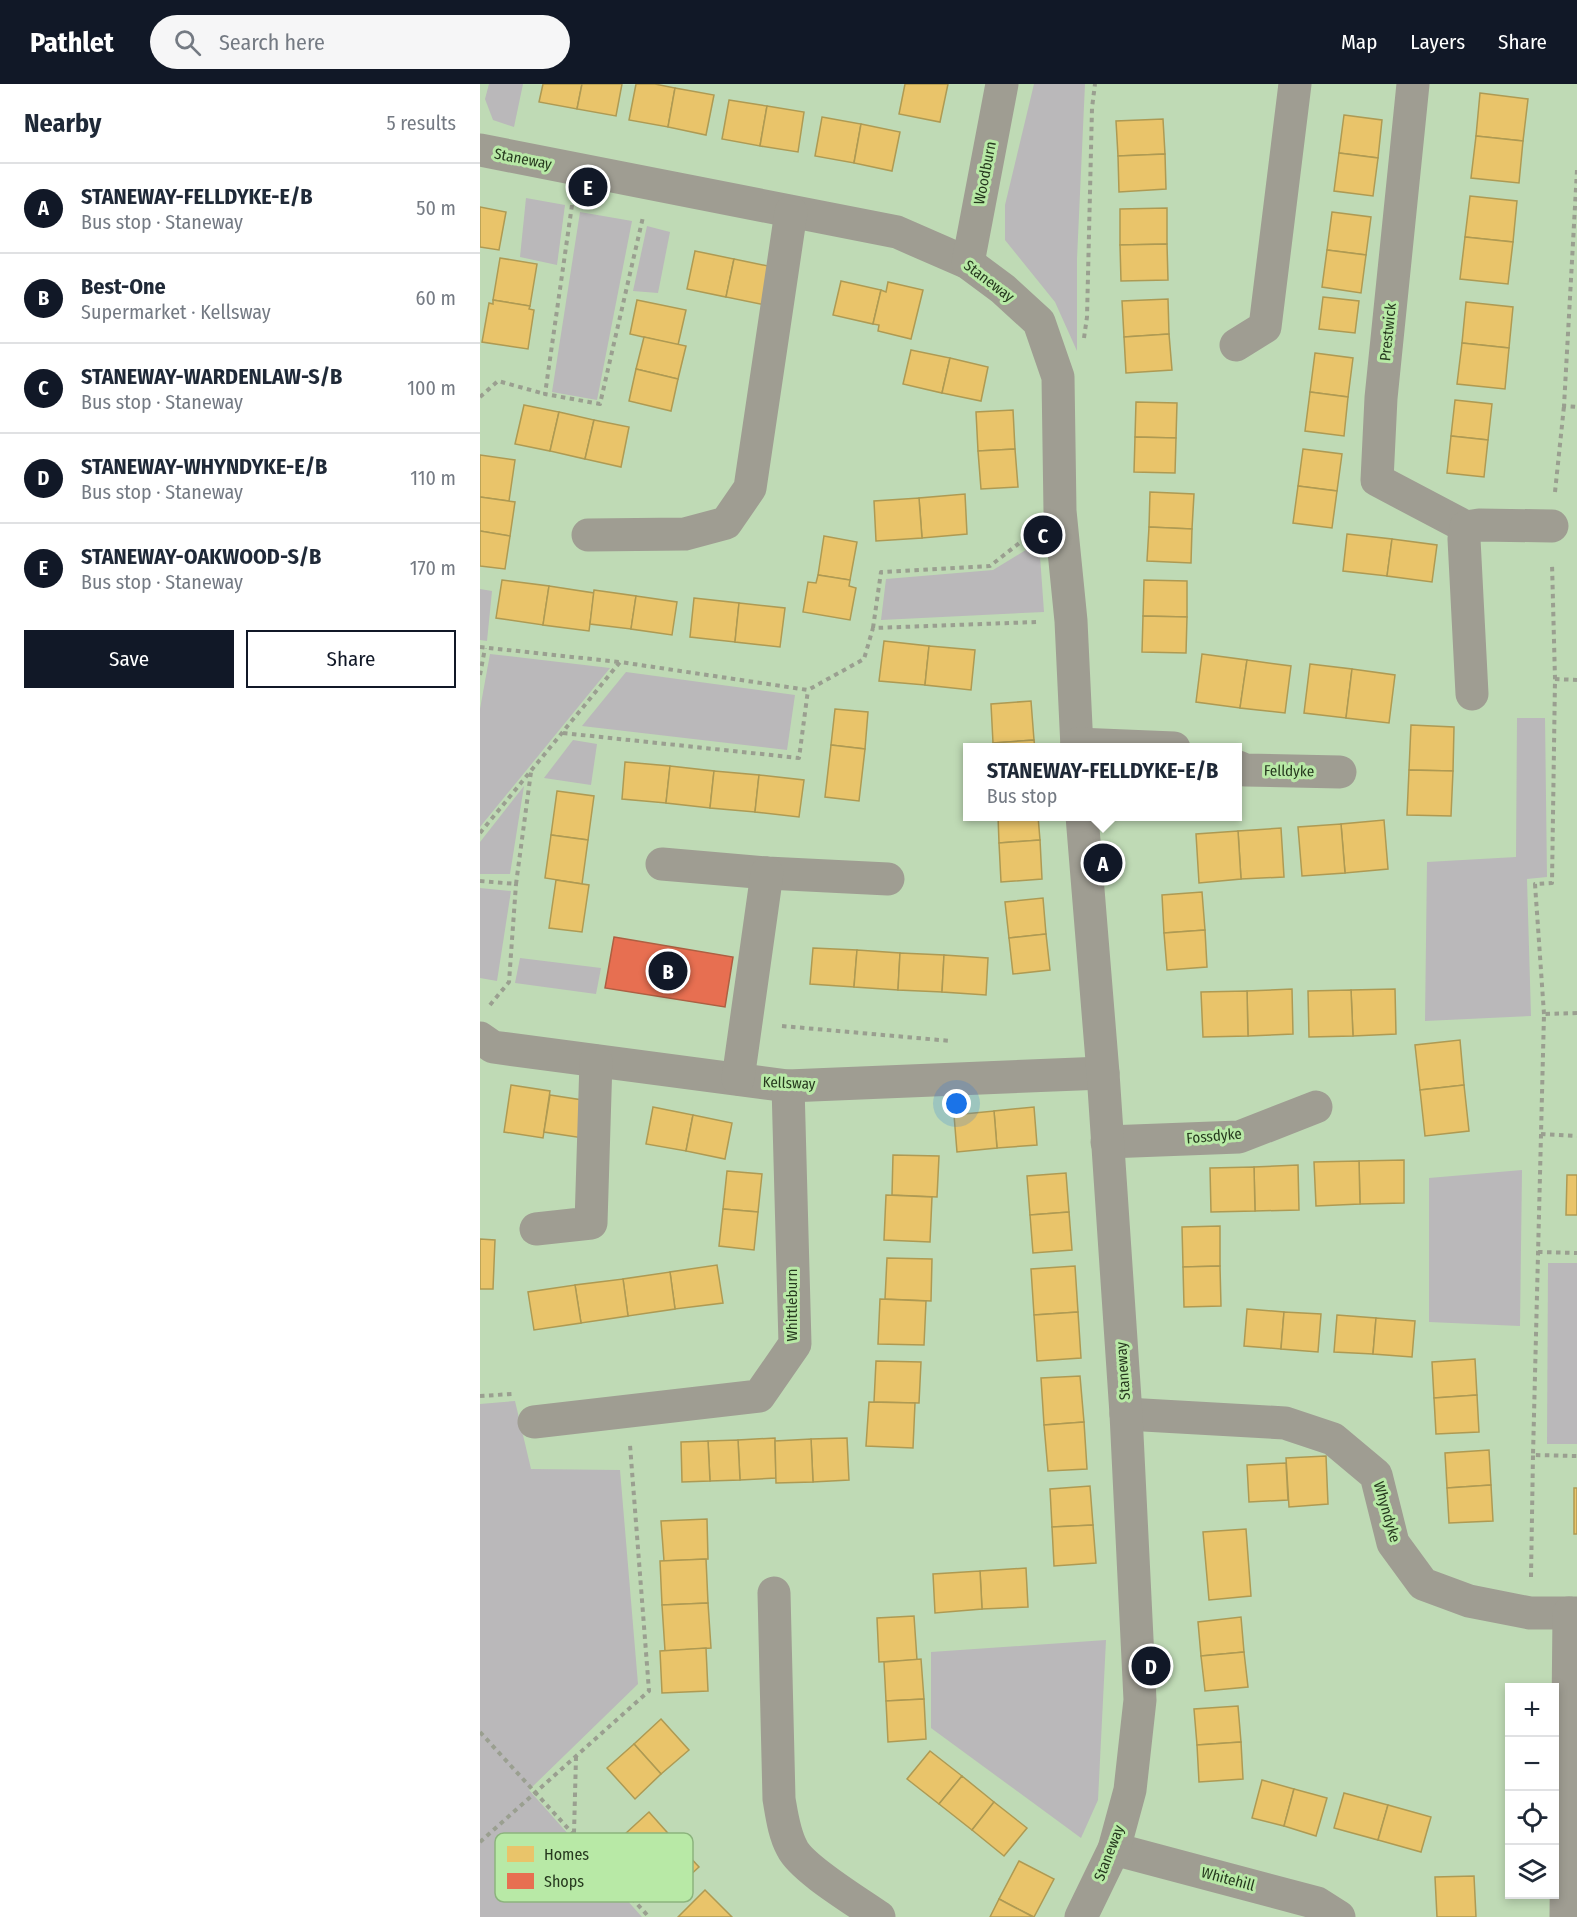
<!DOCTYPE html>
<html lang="en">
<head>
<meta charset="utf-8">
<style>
  :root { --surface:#fff; --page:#f6f6f7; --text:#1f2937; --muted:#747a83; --line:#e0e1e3; --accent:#111827 }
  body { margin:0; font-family:"Fira Sans Condensed",sans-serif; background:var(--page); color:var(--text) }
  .controls { position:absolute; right:18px; bottom:18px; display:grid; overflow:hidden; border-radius:0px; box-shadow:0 3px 9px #0003 }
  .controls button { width:54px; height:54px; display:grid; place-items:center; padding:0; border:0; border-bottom:2px solid var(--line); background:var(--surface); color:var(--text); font:30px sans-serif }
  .you { position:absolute; left:477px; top:1020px; width:21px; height:21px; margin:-15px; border:4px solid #fff; border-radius:50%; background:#1a73e8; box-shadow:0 0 0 9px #1a73e833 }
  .badge { display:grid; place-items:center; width:39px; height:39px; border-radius:50%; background:var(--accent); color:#fff; font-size:20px; font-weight:700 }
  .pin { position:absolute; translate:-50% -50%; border:3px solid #fff; box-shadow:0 2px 6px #0006 }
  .popup { position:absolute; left:483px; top:659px; width:279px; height:78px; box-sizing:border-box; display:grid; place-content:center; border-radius:0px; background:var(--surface); filter:drop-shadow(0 2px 4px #0005); font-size:20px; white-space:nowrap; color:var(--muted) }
  .popup b { font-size:22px; color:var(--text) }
  .popup::after { content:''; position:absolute; left:50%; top:100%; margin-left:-12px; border:12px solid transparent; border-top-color:var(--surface) }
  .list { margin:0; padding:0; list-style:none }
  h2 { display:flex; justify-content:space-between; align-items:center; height:78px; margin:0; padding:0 24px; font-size:26px }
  h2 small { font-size:20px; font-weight:400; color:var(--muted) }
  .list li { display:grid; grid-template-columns:39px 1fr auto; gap:18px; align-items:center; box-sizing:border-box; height:90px; padding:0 24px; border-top:2px solid var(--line) }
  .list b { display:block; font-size:22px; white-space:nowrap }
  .list p { margin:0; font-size:20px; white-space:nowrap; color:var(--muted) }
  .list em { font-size:20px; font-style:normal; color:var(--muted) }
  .actions { display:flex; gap:12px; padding:18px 24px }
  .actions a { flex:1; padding:14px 0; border:2px solid var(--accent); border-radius:0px; text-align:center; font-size:21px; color:var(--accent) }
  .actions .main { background:var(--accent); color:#fff }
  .icon { flex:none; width:33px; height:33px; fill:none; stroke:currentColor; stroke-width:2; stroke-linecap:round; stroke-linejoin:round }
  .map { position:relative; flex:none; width:1097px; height:1833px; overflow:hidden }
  header { display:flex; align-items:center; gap:36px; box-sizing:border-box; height:84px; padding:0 30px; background:var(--accent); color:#fff }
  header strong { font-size:28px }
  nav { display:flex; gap:33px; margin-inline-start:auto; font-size:21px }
  .search { width:420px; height:54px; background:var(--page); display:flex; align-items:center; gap:15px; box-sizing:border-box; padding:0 21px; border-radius:33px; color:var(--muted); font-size:22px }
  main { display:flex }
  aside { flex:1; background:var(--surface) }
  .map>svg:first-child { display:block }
  .green { fill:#bab8ba }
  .homes { fill:#e9c46a; stroke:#ae9a53; stroke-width:1.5 }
  .shops { fill:#e76f51; stroke:#ad5f42; stroke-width:1.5 }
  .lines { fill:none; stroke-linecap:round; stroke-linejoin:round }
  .path { stroke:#9a9f90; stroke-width:4; stroke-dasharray:4.5 4.5; stroke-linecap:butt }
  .minor { stroke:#9f9d92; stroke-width:33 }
  .labels { text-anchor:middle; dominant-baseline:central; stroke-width:6; stroke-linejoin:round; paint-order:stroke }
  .street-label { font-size:15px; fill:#26391e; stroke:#b8e9a6 }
  .key { fill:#b8e9a6; stroke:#8cb47d; stroke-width:1.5 }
  .key-label { font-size:16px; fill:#26391e }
</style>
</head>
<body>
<header>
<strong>Pathlet</strong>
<div class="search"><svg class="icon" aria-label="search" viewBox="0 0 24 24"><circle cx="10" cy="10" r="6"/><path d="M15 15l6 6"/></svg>Search here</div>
<nav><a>Map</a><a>Layers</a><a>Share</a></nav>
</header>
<main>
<aside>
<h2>Nearby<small>5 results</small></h2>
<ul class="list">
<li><span class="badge">A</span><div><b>STANEWAY-FELLDYKE-E/B</b><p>Bus stop · Staneway</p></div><em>50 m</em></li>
<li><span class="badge">B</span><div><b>Best-One</b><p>Supermarket · Kellsway</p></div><em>60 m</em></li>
<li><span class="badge">C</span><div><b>STANEWAY-WARDENLAW-S/B</b><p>Bus stop · Staneway</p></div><em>100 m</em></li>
<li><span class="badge">D</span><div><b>STANEWAY-WHYNDYKE-E/B</b><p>Bus stop · Staneway</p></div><em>110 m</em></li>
<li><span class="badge">E</span><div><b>STANEWAY-OAKWOOD-S/B</b><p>Bus stop · Staneway</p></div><em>170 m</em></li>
</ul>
<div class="actions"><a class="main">Save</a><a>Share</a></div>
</aside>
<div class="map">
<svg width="1097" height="1833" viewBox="0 0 1097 1833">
  <rect width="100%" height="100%" fill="#bfdab5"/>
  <g class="green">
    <polygon points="9,0 43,0 34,43 13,36 5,15"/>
    <polygon points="554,0 605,0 597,175 597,267 575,218 525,156 525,121"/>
    <polygon points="46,114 85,121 77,181 40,173"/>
    <polygon points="100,128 152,137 117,316 72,308"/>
    <polygon points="167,142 190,148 178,209 153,207"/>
    <polygon points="559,458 564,528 401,536 406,495 513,486"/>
    <polygon points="0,505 12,507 7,557 0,556"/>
    <polygon points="10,570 130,584 0,743 0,625"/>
    <polygon points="146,588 315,611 307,666 102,642"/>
    <polygon points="1037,634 1065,634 1067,793 1047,795 1051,932 945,937 947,778 1036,773"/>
    <polygon points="93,656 117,660 111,701 64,694"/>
    <polygon points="44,702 30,790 0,790 0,758"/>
    <polygon points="0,804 31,807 17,897 0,894"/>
    <polygon points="40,874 121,884 116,910 35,899"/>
    <polygon points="1042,1086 1040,1242 949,1238 949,1094"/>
    <polygon points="1068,1179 1097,1179 1097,1360 1067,1360"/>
    <polygon points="35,1317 51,1385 140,1386 158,1600 49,1706 162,1833 0,1833 0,1320"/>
    <polygon points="626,1556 618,1716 601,1754 451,1644 451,1568"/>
  </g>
  <g class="homes">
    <polygon points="63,0 102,0 97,25 59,18"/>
    <polygon points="102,0 142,0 136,32 97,25"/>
    <polygon points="156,0 175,0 195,4 188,43 149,36"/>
    <polygon points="425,0 468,0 460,38 419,30"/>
    <polygon points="195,4 234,11 226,51 188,43"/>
    <polygon points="1000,9 1048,15 1043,57 996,52"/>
    <polygon points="249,16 287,22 280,62 242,55"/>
    <polygon points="287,22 324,28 318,68 280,62"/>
    <polygon points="864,31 902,36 898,74 859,69"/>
    <polygon points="342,33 381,40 374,79 335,72"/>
    <polygon points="683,35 685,70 638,72 636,37"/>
    <polygon points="381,40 420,48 412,87 374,79"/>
    <polygon points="996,52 1043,57 1039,99 991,94"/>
    <polygon points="859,69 898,74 893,112 854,107"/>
    <polygon points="685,70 686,105 639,108 638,72"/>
    <polygon points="990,112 1037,117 1033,158 985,153"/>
    <polygon points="0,123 26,128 19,166 0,163"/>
    <polygon points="687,124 687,160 640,161 640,125"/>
    <polygon points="852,128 891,133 886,171 847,166"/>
    <polygon points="985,153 1033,158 1028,200 980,195"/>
    <polygon points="687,160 688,196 641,197 640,161"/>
    <polygon points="847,166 886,171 881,209 842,203"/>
    <polygon points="215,167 254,175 246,213 207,205"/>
    <polygon points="20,174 57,180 50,222 13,216"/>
    <polygon points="254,175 293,183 285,221 246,213"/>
    <polygon points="361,197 401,206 393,240 353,231"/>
    <polygon points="408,198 443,206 431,255 398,247 399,241 393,240 401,206 406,208"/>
    <polygon points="843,213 879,217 875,249 839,245"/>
    <polygon points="688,215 689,250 644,253 642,217"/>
    <polygon points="13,216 50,222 49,225 54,226 48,265 2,258 9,219 13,220"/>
    <polygon points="157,216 206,226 198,261 150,250"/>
    <polygon points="986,218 1033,223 1029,264 982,259"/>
    <polygon points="689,250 692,286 646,289 644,253"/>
    <polygon points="164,253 206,262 198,295 156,285"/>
    <polygon points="982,259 1029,264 1025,305 977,300"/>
    <polygon points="431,266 470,274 462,309 423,300"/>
    <polygon points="835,269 873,274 868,313 830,308"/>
    <polygon points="470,274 508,283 501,317 462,309"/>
    <polygon points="156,285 198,295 191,327 149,317"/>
    <polygon points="830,308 868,313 864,352 825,347"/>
    <polygon points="975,316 1012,320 1008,356 971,352"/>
    <polygon points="656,318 697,319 696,354 655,353"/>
    <polygon points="44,321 79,328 70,367 35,360"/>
    <polygon points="533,326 535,365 498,367 496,328"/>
    <polygon points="79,328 114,336 105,375 70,367"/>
    <polygon points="114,336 149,343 141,383 105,375"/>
    <polygon points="971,352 1008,356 1004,393 967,389"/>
    <polygon points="655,353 696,354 695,389 654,388"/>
    <polygon points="535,365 538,403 501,405 498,367"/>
    <polygon points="823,365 862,370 857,407 818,402"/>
    <polygon points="0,371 35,376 29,417 0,413"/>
    <polygon points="818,402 857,407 852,444 813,439"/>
    <polygon points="670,408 714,410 712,445 669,443"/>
    <polygon points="485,410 487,450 442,454 439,414"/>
    <polygon points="0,413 35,418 30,452 0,447"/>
    <polygon points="439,414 442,454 396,457 394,417"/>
    <polygon points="669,443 712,445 711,479 667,477"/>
    <polygon points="0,447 30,452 25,485 0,482"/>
    <polygon points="867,450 912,455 907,492 863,487"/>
    <polygon points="344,452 377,458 370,496 338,491"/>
    <polygon points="912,455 957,461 952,498 907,492"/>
    <polygon points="338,491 370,496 369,502 376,504 370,536 323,528 328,498 336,499"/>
    <polygon points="22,496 69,502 63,541 16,534"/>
    <polygon points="664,496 707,497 707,533 663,532"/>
    <polygon points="69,502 114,509 109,547 63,541"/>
    <polygon points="114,506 156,512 151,545 110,540"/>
    <polygon points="156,512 197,518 192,551 151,545"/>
    <polygon points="214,514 259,519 255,558 210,553"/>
    <polygon points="259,519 305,524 300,563 255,558"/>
    <polygon points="663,532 707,533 706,569 662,568"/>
    <polygon points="404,557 449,562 445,601 399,597"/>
    <polygon points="449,562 495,566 491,606 445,601"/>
    <polygon points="722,570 767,576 760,624 716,618"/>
    <polygon points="767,576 811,582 805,629 760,624"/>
    <polygon points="830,580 872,585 866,634 824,629"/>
    <polygon points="872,585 915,591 909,639 866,634"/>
    <polygon points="551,617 554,656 513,659 511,620"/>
    <polygon points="355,625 388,628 385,665 351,661"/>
    <polygon points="931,641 974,643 973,687 929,686"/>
    <polygon points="554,656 555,664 513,664 513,659"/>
    <polygon points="351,661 385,665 379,717 345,713"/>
    <polygon points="145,678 190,682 186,719 142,715"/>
    <polygon points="190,682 234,687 230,724 186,719"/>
    <polygon points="929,686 973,687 971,732 927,731"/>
    <polygon points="234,687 279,691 275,728 230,724"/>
    <polygon points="279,691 324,696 319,733 275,728"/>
    <polygon points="77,707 114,712 108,756 71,751"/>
    <polygon points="518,732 558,732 560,756 519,759"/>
    <polygon points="904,736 908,785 865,789 861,740"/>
    <polygon points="861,740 865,789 822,792 818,743"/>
    <polygon points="801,744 804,793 761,795 758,747"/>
    <polygon points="758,747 761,795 719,799 716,750"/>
    <polygon points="71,751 108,756 102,800 65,794"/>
    <polygon points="560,756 562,795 521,798 519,759"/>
    <polygon points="76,796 109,801 102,848 69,844"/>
    <polygon points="722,808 725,846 684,849 682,811"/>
    <polygon points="563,814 566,850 529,854 525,818"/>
    <polygon points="725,846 727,883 687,886 684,849"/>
    <polygon points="566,850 570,886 533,890 529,854"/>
    <polygon points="333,864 377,866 374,903 330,900"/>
    <polygon points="377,866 420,869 418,906 374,903"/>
    <polygon points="420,869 464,871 462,908 418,906"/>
    <polygon points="464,871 508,874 506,911 462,908"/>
    <polygon points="812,905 813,950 768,952 767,907"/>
    <polygon points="915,905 916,950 873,952 871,906"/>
    <polygon points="871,906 873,952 829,953 828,907"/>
    <polygon points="767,907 768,952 723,953 721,908"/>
    <polygon points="980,956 984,1001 940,1006 935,961"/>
    <polygon points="31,1001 70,1007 63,1054 24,1048"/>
    <polygon points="984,1001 989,1047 945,1052 940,1006"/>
    <polygon points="70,1011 109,1017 103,1054 64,1048"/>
    <polygon points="173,1023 213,1031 206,1067 166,1060"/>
    <polygon points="554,1023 557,1061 517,1064 514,1027"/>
    <polygon points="514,1027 517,1064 477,1068 474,1031"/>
    <polygon points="213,1031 252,1039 245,1075 206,1067"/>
    <polygon points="413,1071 459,1072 457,1113 412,1111"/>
    <polygon points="924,1076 924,1119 880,1120 879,1077"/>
    <polygon points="879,1077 880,1120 836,1122 834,1078"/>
    <polygon points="818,1081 819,1126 775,1127 774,1083"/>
    <polygon points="774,1083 775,1127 731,1128 730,1084"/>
    <polygon points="247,1087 282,1090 278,1128 243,1125"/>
    <polygon points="586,1089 589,1128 550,1131 547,1092"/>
    <polygon points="1087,1091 1097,1091 1097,1131 1086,1131"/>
    <polygon points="406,1111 452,1113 450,1158 404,1156"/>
    <polygon points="243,1125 278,1128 274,1166 239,1162"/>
    <polygon points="589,1128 592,1166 553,1169 550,1131"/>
    <polygon points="740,1142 740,1182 703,1183 702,1143"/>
    <polygon points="0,1155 15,1156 13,1205 0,1205"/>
    <polygon points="407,1174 452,1175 451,1217 405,1215"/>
    <polygon points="237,1181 243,1219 195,1225 190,1188"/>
    <polygon points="595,1182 598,1228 554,1231 551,1185"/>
    <polygon points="740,1182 741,1222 704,1223 703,1183"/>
    <polygon points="190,1188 195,1225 148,1232 143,1195"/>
    <polygon points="143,1195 148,1232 101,1239 95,1201"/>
    <polygon points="95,1201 101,1239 54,1246 48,1208"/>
    <polygon points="400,1215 446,1217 444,1261 398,1260"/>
    <polygon points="767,1225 804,1228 801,1265 764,1262"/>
    <polygon points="598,1228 601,1274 557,1277 554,1231"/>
    <polygon points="804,1228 841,1230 838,1268 801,1265"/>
    <polygon points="857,1231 896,1234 893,1270 854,1268"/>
    <polygon points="896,1234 935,1237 932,1273 893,1270"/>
    <polygon points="995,1275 997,1311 954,1314 952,1278"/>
    <polygon points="396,1277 441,1278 439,1319 394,1318"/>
    <polygon points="600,1292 604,1338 564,1341 561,1294"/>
    <polygon points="997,1311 999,1348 956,1350 954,1314"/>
    <polygon points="389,1318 435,1319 433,1364 386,1362"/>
    <polygon points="604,1338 607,1385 568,1387 564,1341"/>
    <polygon points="295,1354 296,1394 260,1396 258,1356"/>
    <polygon points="367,1354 369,1396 333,1398 331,1355"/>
    <polygon points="331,1355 333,1398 296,1399 295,1357"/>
    <polygon points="258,1356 260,1396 230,1397 228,1357"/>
    <polygon points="228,1357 230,1397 202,1398 201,1358"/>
    <polygon points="1009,1366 1011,1401 967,1404 965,1369"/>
    <polygon points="846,1372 848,1420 809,1423 806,1374"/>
    <polygon points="806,1379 808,1416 769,1418 767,1381"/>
    <polygon points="1011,1401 1013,1437 969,1439 967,1404"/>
    <polygon points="610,1402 613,1441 572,1443 570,1405"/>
    <rect x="1094" y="1404" width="3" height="46"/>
    <polygon points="227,1435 228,1475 184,1477 181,1437"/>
    <polygon points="613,1441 616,1479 574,1482 572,1443"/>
    <polygon points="766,1445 771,1512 729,1516 723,1448"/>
    <polygon points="226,1475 228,1519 182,1521 180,1477"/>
    <polygon points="546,1484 548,1523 502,1525 500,1487"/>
    <polygon points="500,1487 502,1525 455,1529 453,1490"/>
    <polygon points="228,1519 231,1564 185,1567 182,1521"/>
    <polygon points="434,1532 437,1576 399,1578 397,1534"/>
    <polygon points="761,1533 764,1568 721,1572 718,1538"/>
    <polygon points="226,1564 228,1607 182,1609 180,1567"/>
    <polygon points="764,1568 768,1603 725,1607 721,1572"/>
    <polygon points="441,1575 444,1615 406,1617 404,1578"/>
    <polygon points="444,1615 446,1655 408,1658 406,1617"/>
    <polygon points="758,1622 761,1658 717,1661 714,1625"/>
    <polygon points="181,1635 209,1666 181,1690 154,1660"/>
    <polygon points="761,1658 763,1695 719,1698 717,1661"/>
    <polygon points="154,1660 181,1690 155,1715 127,1684"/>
    <polygon points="450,1667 482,1692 459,1720 427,1695"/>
    <polygon points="482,1692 514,1718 492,1746 459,1720"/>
    <polygon points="782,1696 814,1705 804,1742 772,1734"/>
    <polygon points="814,1705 847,1714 836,1752 804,1742"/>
    <polygon points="864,1709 908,1721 898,1756 854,1744"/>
    <polygon points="514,1718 547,1744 524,1772 492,1746"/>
    <polygon points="908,1721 951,1733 941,1768 898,1756"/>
    <polygon points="169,1728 194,1756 158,1788 133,1761"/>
    <polygon points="194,1756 219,1783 183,1816 158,1788"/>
    <polygon points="539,1777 574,1795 554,1833 519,1815"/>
    <polygon points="994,1792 996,1833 957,1833 955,1793"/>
    <polygon points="225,1806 252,1833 198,1833"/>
    <polygon points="519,1815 553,1833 510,1833"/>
  </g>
  <polygon class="shops" points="134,853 253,873 245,923 125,904"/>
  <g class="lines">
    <g class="path">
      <polyline points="1097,86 1084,322 1097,323"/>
      <polyline points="92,121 65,310 120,320 163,133"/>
      <polyline points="604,254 607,233 612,24 615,0"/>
      <polyline points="0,313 18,297 65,310"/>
      <polyline points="1075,408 1084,322"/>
      <polyline points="393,544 401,488 510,482 547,453"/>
      <polyline points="0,563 139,578"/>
      <polyline points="0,591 5,564"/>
      <polyline points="1075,595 1097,596"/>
      <polyline points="83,649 319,674 328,606"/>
      <polyline points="0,749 140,578 328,606 384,575 393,544 557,538"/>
      <polyline points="0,797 36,800 51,688"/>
      <polyline points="10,921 29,898 36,800"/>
      <polyline points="1097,929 1064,930 1053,1371 1097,1372"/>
      <polyline points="1064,930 1055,800 1072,799 1075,595 1072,479"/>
      <polyline points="302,942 471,957"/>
      <polyline points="1061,1050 1097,1052"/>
      <polyline points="1058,1168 1097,1169"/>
      <polyline points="0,1312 32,1310"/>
      <polyline points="1051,1493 1053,1371"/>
      <polyline points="0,1648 169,1833"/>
      <polyline points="94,1749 96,1673"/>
      <polyline points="0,1758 169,1607 150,1361"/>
    </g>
    <g class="minor">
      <polyline points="933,0 901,314 897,396 986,443"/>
      <polyline points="0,66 417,148 488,179 523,205 559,238 578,293 580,427 591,537 597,664"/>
      <polyline points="488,179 522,0"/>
      <polyline points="756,261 785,243 815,0"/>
      <polyline points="108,451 205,450 246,439 270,404 311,128"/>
      <polyline points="992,610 984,455 986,443 999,441 1072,442"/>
      <polyline points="597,660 694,664"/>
      <polyline points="758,683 765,686 860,688"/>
      <polyline points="182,780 287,789 408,795"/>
      <polyline points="0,954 13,963 308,1002 623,989"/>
      <polyline points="258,995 287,789"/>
      <polyline points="627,1058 759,1053 836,1023"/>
      <polyline points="56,1145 111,1139 116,977"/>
      <polyline points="646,1330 805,1339 853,1355 896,1391 913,1459 943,1500 989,1517 1050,1529 1097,1529"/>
      <polyline points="54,1338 279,1312 315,1260 308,1002"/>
      <path d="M294,1509l5,206c3,17 5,34 13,49 10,21 66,54 87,69"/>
      <polyline points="634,1765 837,1819 859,1833"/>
      <polyline points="601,1833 634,1765 650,1706 660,1616 646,1330 623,989 602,732"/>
      <polyline points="1086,1833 1089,1529"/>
    </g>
  </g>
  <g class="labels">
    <g class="street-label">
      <text transform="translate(43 75) rotate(11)">Staneway</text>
      <text transform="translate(505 89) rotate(-79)">Woodburn</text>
      <text transform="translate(509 197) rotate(37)">Staneway</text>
      <text transform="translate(908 248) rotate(-84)">Prestwick</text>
      <text transform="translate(809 687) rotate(1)">Felldyke</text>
      <text transform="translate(309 999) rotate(2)">Kellsway</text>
      <text transform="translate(734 1052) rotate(-5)">Fossdyke</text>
      <text transform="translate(312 1221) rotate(-90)">Whittleburn</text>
      <text transform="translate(643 1287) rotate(-94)">Staneway</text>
      <text transform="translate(907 1428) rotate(74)">Whyndyke</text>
      <text transform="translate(629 1769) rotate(-69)">Staneway</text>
      <text transform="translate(748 1795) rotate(15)">Whitehill</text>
    </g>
  </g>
  <rect x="15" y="1749" width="198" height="69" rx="9" class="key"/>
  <rect x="27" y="1762" width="27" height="16" fill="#e9c46a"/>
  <rect x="27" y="1789" width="27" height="16" fill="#e76f51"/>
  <g class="key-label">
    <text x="64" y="1776">Homes</text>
    <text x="64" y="1803">Shops</text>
  </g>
</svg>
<div class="controls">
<button>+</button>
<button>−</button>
<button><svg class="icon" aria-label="locate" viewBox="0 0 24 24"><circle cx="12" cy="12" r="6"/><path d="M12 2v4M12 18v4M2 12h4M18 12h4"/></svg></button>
<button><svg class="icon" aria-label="layers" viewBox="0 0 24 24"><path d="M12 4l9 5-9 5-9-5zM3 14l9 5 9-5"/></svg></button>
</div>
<div class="you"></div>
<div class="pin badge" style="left:623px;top:779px">A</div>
<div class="popup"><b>STANEWAY-FELLDYKE-E/B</b>Bus stop</div>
<div class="pin badge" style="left:188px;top:887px">B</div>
<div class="pin badge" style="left:563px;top:451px">C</div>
<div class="pin badge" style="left:671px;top:1582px">D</div>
<div class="pin badge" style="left:108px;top:103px">E</div>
</div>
</main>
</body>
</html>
